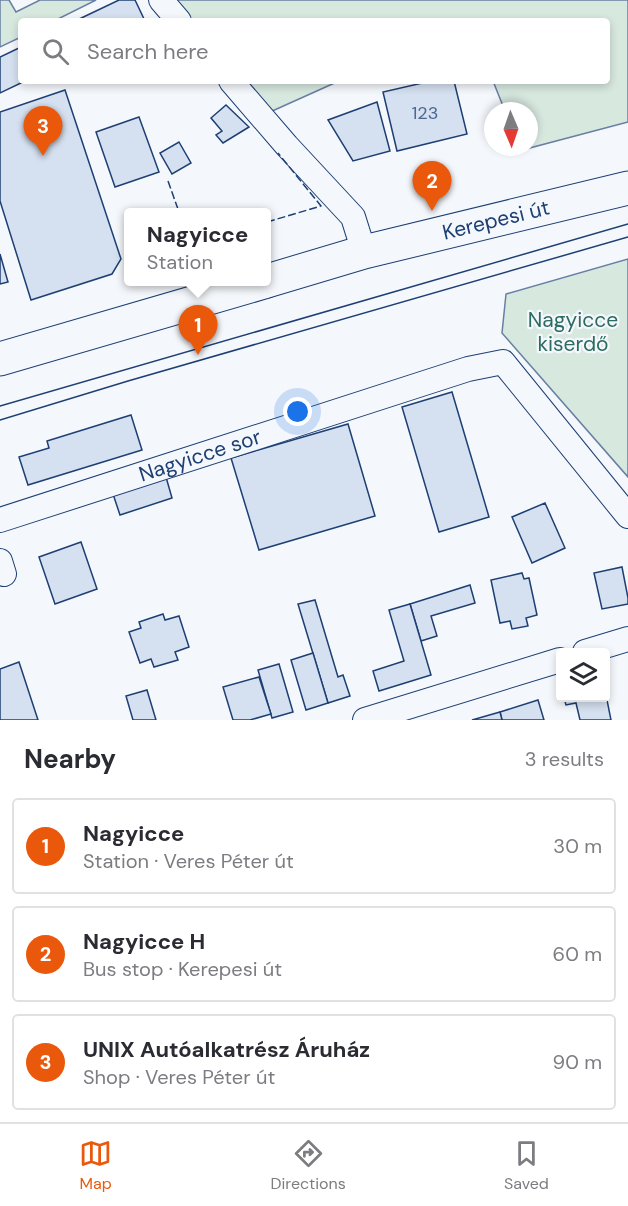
<!DOCTYPE html>
<html lang="en">
<head>
<meta charset="utf-8">
<style>
  :root { --surface:#fff; --page:#f2f2f3; --text:#2b2b33; --muted:#7c7c81; --line:#e1e1e2; --accent:#ea580c }
  body { margin:0; font-family:"DM Sans",sans-serif; background:var(--page); color:var(--text) }
  .controls { position:absolute; right:18px; bottom:18px; display:grid; overflow:hidden; border-radius:6px; box-shadow:0 3px 9px #0003 }
  .controls button { width:54px; height:54px; display:grid; place-items:center; padding:0; border:0; border-bottom:2px solid var(--line); background:var(--surface); color:var(--text); font:30px sans-serif }
  .compass { position:absolute; left:484px; top:102px; width:54px; height:54px; border-radius:50%; background:var(--surface); box-shadow:0 3px 9px #0003; rotate:178deg }
  .you { position:absolute; left:298px; top:412px; width:21px; height:21px; margin:-15px; border:4px solid #fff; border-radius:50%; background:#1a73e8; box-shadow:0 0 0 9px #1a73e833 }
  .badge { display:grid; place-items:center; width:39px; height:39px; border-radius:50%; background:var(--accent); color:#fff; font-size:20px; font-weight:700 }
  .pin { position:absolute; translate:-50% -50px; filter:drop-shadow(0 2px 3px #0008) }
  .pin::after { content:''; position:absolute; top:32px; width:21px; height:18px; background:inherit; clip-path:polygon(0 0,100% 0,50% 100%) }
  .popup { position:absolute; left:124px; top:208px; width:147px; height:78px; box-sizing:border-box; display:grid; place-content:center; border-radius:6px; background:var(--surface); filter:drop-shadow(0 2px 4px #0005); font-size:20px; white-space:nowrap; color:var(--muted) }
  .popup b { font-size:22px; color:var(--text) }
  .popup::after { content:''; position:absolute; left:50%; top:100%; margin-left:-12px; border:12px solid transparent; border-top-color:var(--surface) }
  .list { margin:0; padding:0; list-style:none }
  h2 { display:flex; justify-content:space-between; align-items:center; height:78px; margin:0; padding:0 24px; font-size:26px }
  h2 small { font-size:20px; font-weight:400; color:var(--muted) }
  .list li { display:grid; grid-template-columns:39px 1fr auto; gap:18px; align-items:center; box-sizing:border-box; height:96px; margin:0 12px 12px; padding:0 12px; border:2px solid var(--line); border-radius:6px }
  .list b { display:block; font-size:22px; white-space:nowrap }
  .list p { margin:0; font-size:20px; white-space:nowrap; color:var(--muted) }
  .list em { font-size:20px; font-style:normal; color:var(--muted) }
  .icon { flex:none; width:33px; height:33px; fill:none; stroke:currentColor; stroke-width:2; stroke-linecap:round; stroke-linejoin:round }
  .map { position:relative; flex:none; width:628px; height:720px; overflow:hidden }
  .search { position:absolute; background:var(--surface); box-shadow:0 3px 9px #0003; left:18px; right:18px; top:18px; height:66px; display:flex; align-items:center; gap:15px; box-sizing:border-box; padding:0 21px; border-radius:6px; color:var(--muted); font-size:22px }
  .sheet { height:402px; background:var(--surface) }
  nav { display:flex; justify-content:space-around; align-items:center; box-sizing:border-box; height:84px; border-top:2px solid var(--line); background:var(--surface); font-size:16px; color:var(--muted) }
  nav a { display:grid; justify-items:center; gap:3px }
  nav .on { color:var(--accent) }
  .map>svg:first-child { display:block }
  .green { fill:#d7e8df; stroke:#687fa3; stroke-width:1.5 }
  .building { fill:#d5e0f0; stroke:#1d3f73; stroke-width:1.5 }
  .lines { fill:none; stroke-linecap:round; stroke-linejoin:round }
  .minor-casing { stroke:#1d3f73; stroke-width:26 }
  .primary-casing { stroke:#1d3f73; stroke-width:35 }
  .minor { stroke:#f4f7fb; stroke-width:24 }
  .primary { stroke:#f4f7fb; stroke-width:33 }
  .tram { stroke:#1d3f73; stroke-width:1.5 }
  .fence { stroke:#1d3f73; stroke-width:1.5; stroke-dasharray:8 3; stroke-linecap:butt }
  .labels { text-anchor:middle; dominant-baseline:central; stroke-width:4.5; stroke-linejoin:round; paint-order:stroke }
  .number-label { font-size:18px; fill:#4b6792 }
  .street-label { font-size:21px; fill:#1d3f73; stroke:#f4f7fb }
  .park-label { font-size:21px; fill:#2c6c60; stroke:#f4f7fb }
</style>
</head>
<body>
<div class="map">
<svg width="628" height="720" viewBox="0 0 628 720">
  <rect width="100%" height="100%" fill="#f4f7fb"/>
  <g class="green">
    <polygon points="0,0 9,0 16,12 40,0 96,0 54,21 21,21 21,37 0,47"/>
    <polygon points="175,0 628,0 628,122 522,150 521,147 529,147 529,111 505,111 493,81 607,81 607,21 193,21"/>
    <polygon points="244,81 339,81 270,112"/>
    <polygon points="628,259 628,477 502,333 506,294"/>
  </g>
  <g class="building">
    <polygon points="119,0 135,0 145,21 75,21"/>
    <polygon points="21,47 21,81 25,81 0,93 0,57"/>
    <polygon points="431,81 454,81 467,134 397,151 383,92"/>
    <polygon points="65,90 121,259 112,274 31,300 0,201 0,112"/>
    <polygon points="377,102 390,151 353,161 328,120"/>
    <polygon points="226,105 249,127 223,143 216,135 222,131 211,118"/>
    <polygon points="139,117 159,172 115,187 96,132"/>
    <polygon points="179,142 191,163 172,174 160,153"/>
    <polygon points="0,254 8,282 0,284"/>
    <polygon points="452,392 489,517 439,532 402,407"/>
    <polygon points="131,415 142,450 28,485 19,457 49,448 47,441"/>
    <polygon points="348,424 375,516 259,550 231,458"/>
    <polygon points="166,477 172,498 120,515 113,494"/>
    <polygon points="545,503 565,548 532,563 512,517"/>
    <polygon points="81,542 97,589 55,604 39,557"/>
    <polygon points="622,567 628,598 628,604 602,609 594,573"/>
    <polygon points="522,573 524,579 529,578 537,615 526,618 528,626 512,629 510,621 500,623 491,580"/>
    <polygon points="470,585 475,603 431,616 437,636 421,641 410,604"/>
    <polygon points="315,600 338,677 343,675 350,696 328,703 298,604"/>
    <polygon points="410,604 431,675 379,691 373,671 404,661 389,610"/>
    <polygon points="163,614 165,620 179,616 189,647 175,652 178,660 154,667 151,659 140,663 129,632 141,628 139,622"/>
    <polygon points="313,653 328,703 306,710 291,660"/>
    <polygon points="19,662 38,720 0,720 0,669"/>
    <polygon points="279,664 293,712 272,718 258,670"/>
    <polygon points="259,677 271,714 250,720 233,720 223,687"/>
    <polygon points="147,690 156,720 133,720 126,696"/>
    <polygon points="606,695 611,720 580,720 576,703 566,705 564,698 606,698"/>
    <polygon points="538,700 544,720 502,720 500,712"/>
    <polygon points="500,712 502,720 472,720"/>
  </g>
  <g class="lines">
    <g class="minor-casing">
      <g id="minor">
        <polyline points="161,0 179,21"/>
        <polyline points="231,81 287,146 353,217 364,252"/>
        <path id="s1" d="M0,520l468,-151 35,-7 125,154"/>
        <polyline points="0,561 4,574"/>
        <polyline points="585,652 628,639"/>
        <polyline points="365,720 560,660"/>
      </g>
    </g>
    <g class="primary-casing">
      <g id="primary">
        <path id="s2" d="M267,281l97,-29 264,-64"/>
        <polyline points="0,359 264,282"/>
      </g>
    </g>
    <use href="#minor" class="minor"/>
    <use href="#primary" class="primary"/>
    <g class="tram">
      <polyline points="0,406 628,224"/>
      <polyline points="0,420 128,381 628,237"/>
    </g>
    <g class="fence">
      <polyline points="168,181 179,212"/>
      <polyline points="267,222 321,206 278,153"/>
    </g>
  </g>
  <g class="labels">
    <g class="number-label">
      <text x="425" y="113">123</text>
    </g>
    <g class="street-label">
      <text stroke="none"><textPath href="#s2" startOffset="237">Kerepesi út</textPath></text>
      <text stroke="none"><textPath href="#s1" startOffset="210">Nagyicce sor</textPath></text>
    </g>
    <g class="park-label">
      <text x="573" y="320">Nagyicce<tspan x="573" dy="24">kiserdő</tspan></text>
    </g>
  </g>
</svg>
<div class="controls">
<button><svg class="icon" aria-label="layers" viewBox="0 0 24 24"><path d="M12 4l9 5-9 5-9-5zM3 14l9 5 9-5"/></svg></button>
</div>
<svg class="compass" viewBox="-18 -18 36 36"><path d="M0-13l5 13h-10z" fill="#e53935"/><path d="M0 13l5-13h-10z" fill="#7c7c81"/></svg>
<div class="you"></div>
<div class="pin badge" style="left:198px;top:355px">1</div>
<div class="popup"><b>Nagyicce</b>Station</div>
<div class="pin badge" style="left:432px;top:211px">2</div>
<div class="pin badge" style="left:43px;top:156px">3</div>
<div class="search"><svg class="icon" aria-label="search" viewBox="0 0 24 24"><circle cx="10" cy="10" r="6"/><path d="M15 15l6 6"/></svg>Search here</div>
</div>
<section class="sheet">
<h2>Nearby<small>3 results</small></h2>
<ul class="list">
<li><span class="badge">1</span><div><b>Nagyicce</b><p>Station · Veres Péter út</p></div><em>30 m</em></li>
<li><span class="badge">2</span><div><b>Nagyicce H</b><p>Bus stop · Kerepesi út</p></div><em>60 m</em></li>
<li><span class="badge">3</span><div><b>UNIX Autóalkatrész Áruház</b><p>Shop · Veres Péter út</p></div><em>90 m</em></li>
</ul>
</section>
<nav>
<a class="on"><svg class="icon" aria-label="map" viewBox="0 0 24 24"><path d="M3 6l6-2 6 2 6-2v14l-6 2-6-2-6 2zM9 4v14M15 6v14"/></svg>Map</a>
<a><svg class="icon" aria-label="directions" viewBox="0 0 24 24"><path d="M12 3l9 9-9 9-9-9zM9 14v-3h6M13 9l2 2-2 2"/></svg>Directions</a>
<a><svg class="icon" aria-label="saved" viewBox="0 0 24 24"><path d="M7 4h10v16l-5-4-5 4z"/></svg>Saved</a>
</nav>
</body>
</html>
